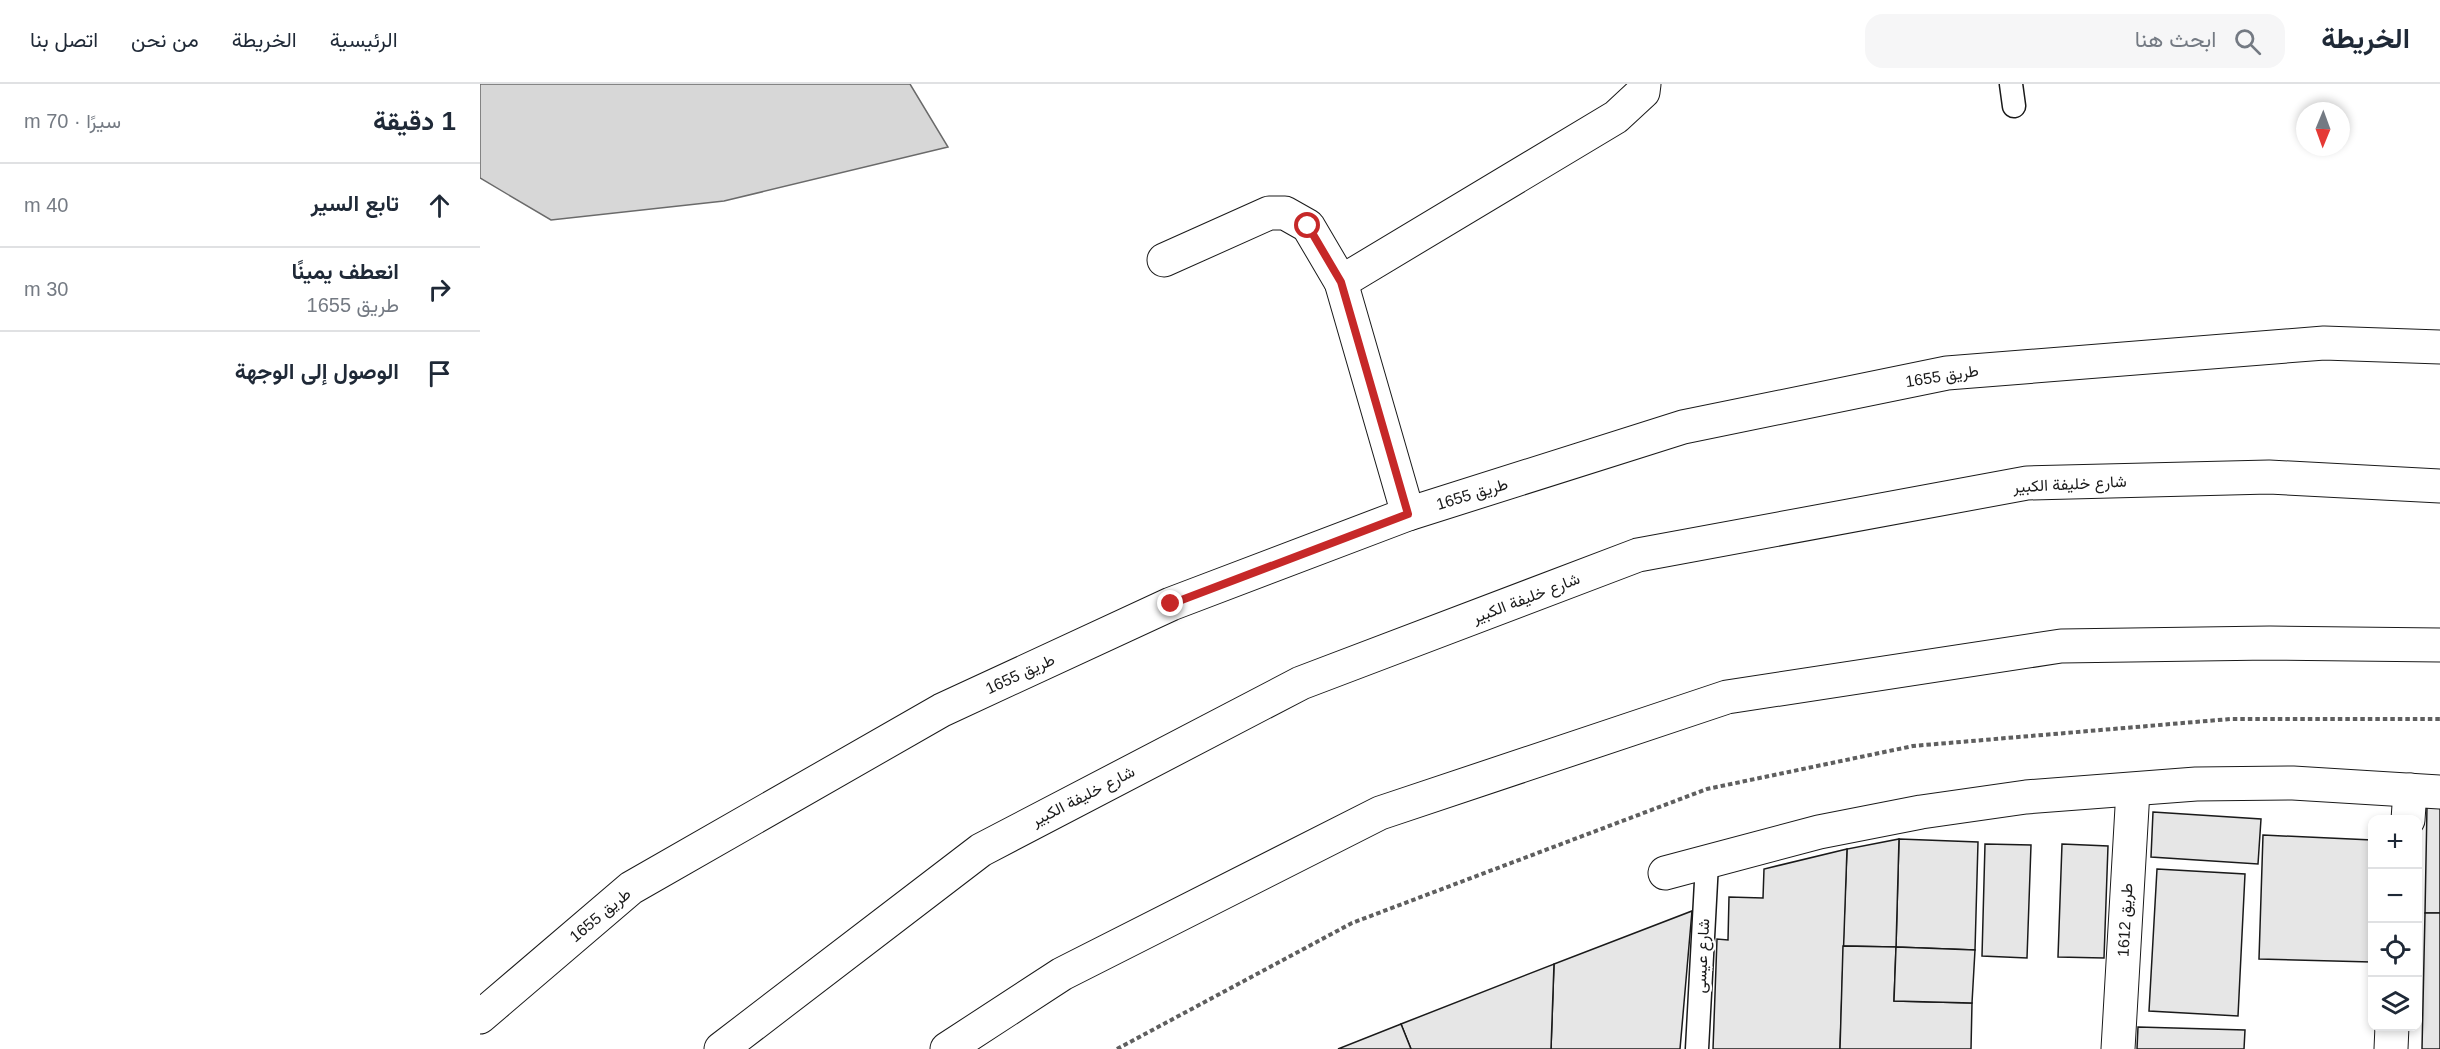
<!DOCTYPE html>
<html lang="ar">
<head>
<meta charset="utf-8">
<style>
  :root { --surface:#fff; --page:#f6f6f7; --text:#1f2937; --muted:#747a83; --line:#e0e1e3 }
  body { margin:0; font-family:Arial,Vazirmatn,sans-serif; background:var(--page); color:var(--text); direction:rtl }
  .controls { position:absolute; right:18px; bottom:18px; display:grid; overflow:hidden; border-radius:12px; box-shadow:0 3px 9px #0003 }
  .controls button { width:54px; height:54px; display:grid; place-items:center; padding:0; border:0; border-bottom:2px solid var(--line); background:var(--surface); color:var(--text); font:30px sans-serif }
  .compass { position:absolute; left:1816px; top:18px; width:54px; height:54px; border-radius:50%; background:var(--surface); box-shadow:0 3px 9px #0003; rotate:181deg }
  .stop { position:absolute; width:18px; height:18px; margin:-14px; border:4px solid #c62828; border-radius:50%; background:#fff }
  .stop.end { background:#c62828; border-color:#fff; box-shadow:0 2px 6px #0008 }
  .list { margin:0; padding:0; list-style:none }
  h2 { display:flex; justify-content:space-between; align-items:center; height:78px; margin:0; padding:0 24px; font-size:26px }
  h2 small { font-size:20px; font-weight:400; color:var(--muted) }
  .list li { display:grid; grid-template-columns:39px 1fr auto; gap:18px; align-items:center; box-sizing:border-box; height:84px; padding:0 24px; border-top:2px solid var(--line) }
  .list b { display:block; font-size:22px; white-space:nowrap }
  .list p { margin:0; font-size:20px; white-space:nowrap; color:var(--muted) }
  .list em { font-size:20px; font-style:normal; color:var(--muted) }
  .icon { flex:none; width:33px; height:33px; fill:none; stroke:currentColor; stroke-width:2; stroke-linecap:round; stroke-linejoin:round }
  .map { position:relative; flex:none; width:1960px; height:965px; overflow:hidden; direction:ltr }
  header { display:flex; align-items:center; gap:36px; box-sizing:border-box; height:84px; padding:0 30px; background:var(--surface); border-bottom:2px solid var(--line) }
  header strong { font-size:28px }
  nav { display:flex; gap:33px; margin-inline-start:auto; font-size:21px }
  .search { width:420px; height:54px; background:var(--page); display:flex; align-items:center; gap:15px; box-sizing:border-box; padding:0 21px; border-radius:18px; color:var(--muted); font-size:22px }
  main { display:flex }
  aside { flex:1; background:var(--surface) }
  .map>svg:first-child { display:block }
  .water { fill:#d7d7d7; stroke:#6a6a6a; stroke-width:1.5 }
  .building { fill:#e6e6e6; stroke:#1a1a1a; stroke-width:1.5 }
  .lines { fill:none; stroke-linecap:round; stroke-linejoin:round }
  .lane-casing { stroke:#1a1a1a; stroke-width:25 }
  .street-casing { stroke:#1a1a1a; stroke-width:35 }
  .primary-casing { stroke:#1a1a1a; stroke-width:35 }
  .path { stroke:#5f5f5f; stroke-width:4; stroke-dasharray:4.5 3; stroke-linecap:butt }
  .lane { stroke:#fff; stroke-width:22 }
  .street { stroke:#fff; stroke-width:33 }
  .primary { stroke:#fff; stroke-width:33 }
  .route { stroke:#c62828; stroke-width:8 }
  .labels { text-anchor:middle; dominant-baseline:central; stroke-width:4.5; stroke-linejoin:round; paint-order:stroke }
  .street-label { font-size:16px; fill:#1a1a1a; stroke:#fff }
</style>
</head>
<body>
<header>
<strong>الخريطة</strong>
<div class="search"><svg class="icon" aria-label="search" viewBox="0 0 24 24"><circle cx="10" cy="10" r="6"/><path d="M15 15l6 6"/></svg>ابحث هنا</div>
<nav><a>الرئيسية</a><a>الخريطة</a><a>من نحن</a><a>اتصل بنا</a></nav>
</header>
<main>
<div class="map">
<svg width="1960" height="965" viewBox="0 0 1960 965">
  <rect width="100%" height="100%" fill="#fff"/>
  <polygon class="water" points="0,0 430,0 468,63 244,117 71,136 0,94"/>
  <g class="building">
    <polygon points="1947,722 1960,724 1960,829 1945,829"/>
    <polygon points="1673,728 1781,735 1778,780 1671,773"/>
    <polygon points="1783,751 1892,756 1891,878 1779,875"/>
    <polygon points="1419,755 1498,758 1495,866 1416,863"/>
    <polygon points="1419,755 1416,863 1363,862 1367,765"/>
    <polygon points="1505,760 1551,761 1547,874 1502,872"/>
    <polygon points="1582,760 1628,762 1624,874 1578,873"/>
    <polygon points="1367,765 1360,965 1233,965 1237,855 1248,856 1249,813 1283,814 1284,785"/>
    <polygon points="1677,785 1765,790 1758,932 1669,927"/>
    <polygon points="1212,827 1200,965 1071,965 1074,880"/>
    <polygon points="1945,829 1960,829 1960,965 1942,965"/>
    <polygon points="1363,862 1416,863 1414,917 1492,919 1491,965 1360,965"/>
    <polygon points="1416,863 1495,866 1492,919 1414,917"/>
    <polygon points="1074,880 1071,965 931,965 921,940"/>
    <polygon points="921,940 931,965 858,965"/>
    <polygon points="1658,943 1765,946 1764,965 1657,965"/>
  </g>
  <g class="lines">
    <g class="lane-casing">
      <g id="lane">
        <polyline points="1531,0 1534,22"/>
        <polyline points="1217,965 1227,779"/>
      </g>
    </g>
    <g class="street-casing">
      <g id="street">
        <polyline points="684,176 789,129 805,129 828,142 861,198 928,430"/>
        <polyline points="861,198 1136,33 1163,8 1164,0"/>
        <polyline points="1928,736 1930,706"/>
        <polyline points="1185,789 1339,748 1441,728 1546,713 1716,700 1813,699 1960,708"/>
        <polyline points="0,933 151,804 462,626 691,520 928,430 1203,343 1467,289 1844,259 1960,263"/>
        <polyline points="1638,965 1653,706"/>
        <polyline points="1911,965 1912,942"/>
      </g>
    </g>
    <g class="primary-casing">
      <g id="primary">
        <polyline points="241,965 501,766 821,599 1158,471 1547,399 1789,393 1960,402"/>
        <polyline points="467,965 582,890 900,729 1247,613 1581,562 1790,559 1960,561"/>
      </g>
    </g>
    <polyline class="path" points="637,965 872,839 1227,705 1433,662 1750,635 1960,635"/>
    <use href="#lane" class="lane"/>
    <use href="#street" class="street"/>
    <use href="#primary" class="primary"/>
  </g>
  <g class="lines">
    <polyline class="route" points="691,520 928,430 861,198 828,142"/>
  </g>
  <g class="labels">
    <g class="street-label">
      <text transform="translate(1462 292) rotate(-9)">طريق 1655</text>
      <text transform="translate(1590 400) rotate(-3)">شارع خليفة الكبير</text>
      <text transform="translate(992 410) rotate(-17)">طريق 1655</text>
      <text transform="translate(1046 514) rotate(-21)">شارع خليفة الكبير</text>
      <text transform="translate(540 590) rotate(-25)">طريق 1655</text>
      <text transform="translate(603 712) rotate(-27)">شارع خليفة الكبير</text>
      <text transform="translate(120 831) rotate(-40)">طريق 1655</text>
      <text transform="translate(1645 836) rotate(-87)">طريق 1612</text>
      <text transform="translate(1222 872) rotate(-87)">شارع عيسى</text>
    </g>
  </g>
</svg>
<div class="controls">
<button>+</button>
<button>−</button>
<button><svg class="icon" aria-label="locate" viewBox="0 0 24 24"><circle cx="12" cy="12" r="6"/><path d="M12 2v4M12 18v4M2 12h4M18 12h4"/></svg></button>
<button><svg class="icon" aria-label="layers" viewBox="0 0 24 24"><path d="M12 4l9 5-9 5-9-5zM3 14l9 5 9-5"/></svg></button>
</div>
<svg class="compass" viewBox="-18 -18 36 36"><path d="M0-13l5 13h-10z" fill="#e53935"/><path d="M0 13l5-13h-10z" fill="#747a83"/></svg>
<div class="stop" style="left:828px;top:142px"></div>
<div class="stop end" style="left:691px;top:520px"></div>
</div>
<aside>
<h2>1 دقيقة<small>سيرًا · 70 m</small></h2>
<ul class="list">
<li><svg class="icon" aria-label="ahead" viewBox="0 0 24 24"><path d="M12 20V5M6 11l6-6 6 6"/></svg><div><b>تابع السير</b></div><em>40 m</em></li>
<li><svg class="icon" aria-label="right" viewBox="0 0 24 24"><path d="M7 20v-9h11M14 6l5 5-5 5"/></svg><div><b>انعطف يمينًا</b><p>طريق 1655</p></div><em>30 m</em></li>
<li><svg class="icon" aria-label="arrive" viewBox="0 0 24 24"><path d="M6 21V4h12l-3 4 3 4H6"/></svg><div><b>الوصول إلى الوجهة</b></div></li>
</ul>
</aside>
</main>
</body>
</html>
